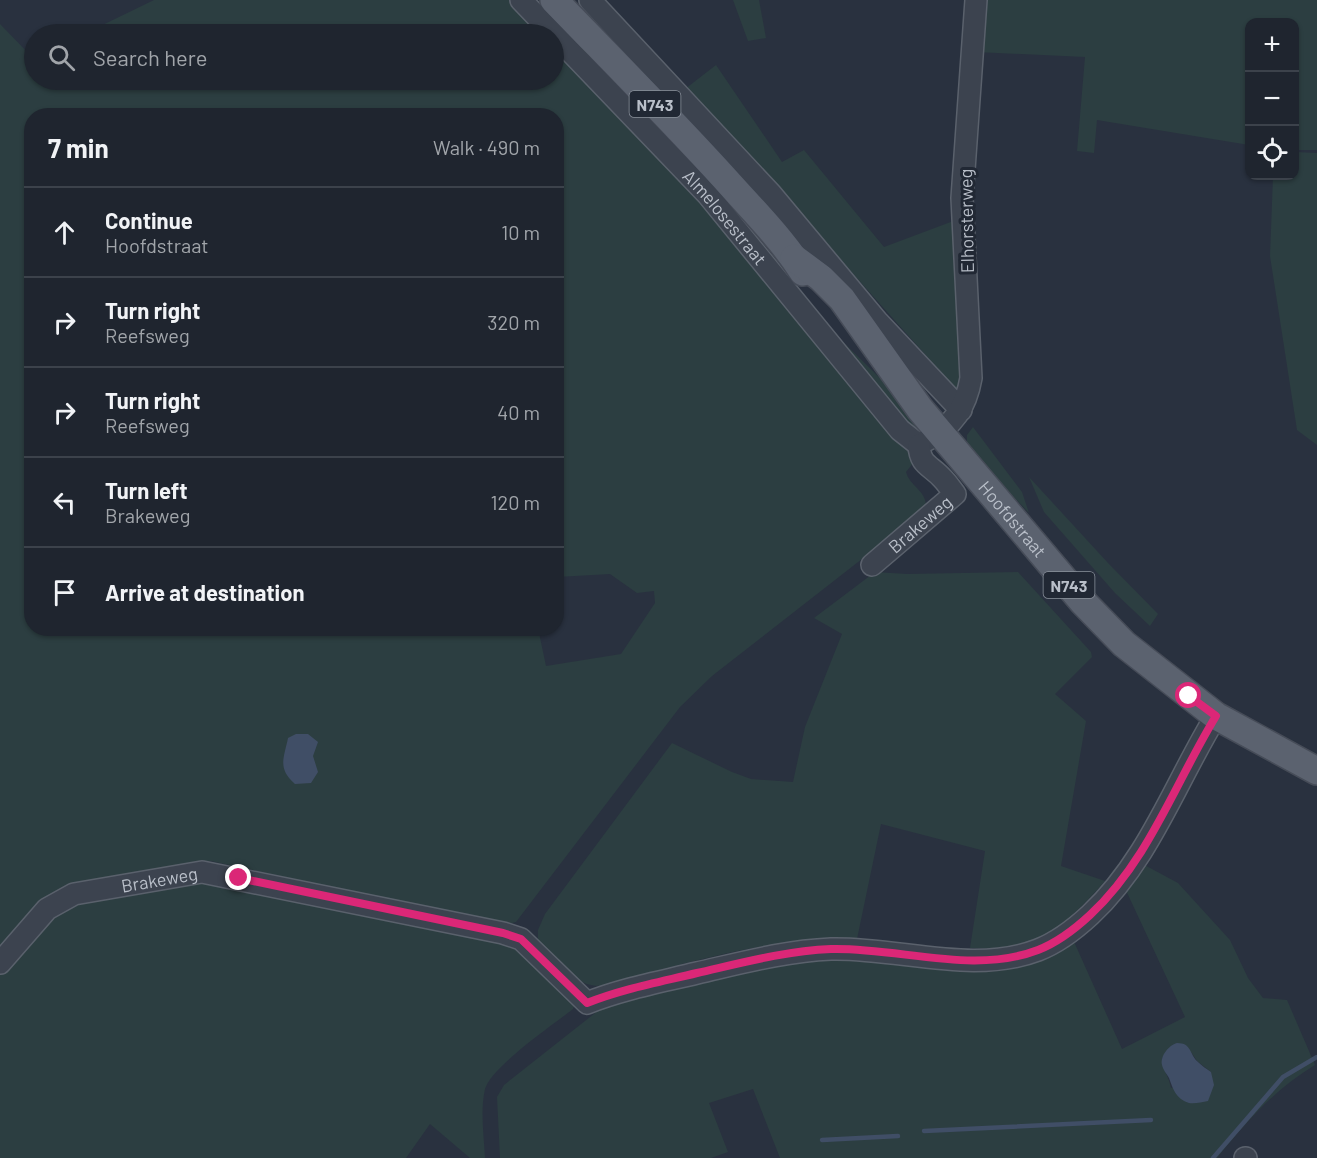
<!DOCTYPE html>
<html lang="en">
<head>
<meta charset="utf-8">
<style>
  :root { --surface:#1f252f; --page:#2c313b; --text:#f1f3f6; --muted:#a1a5aa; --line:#3c424b }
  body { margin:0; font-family:Barlow,sans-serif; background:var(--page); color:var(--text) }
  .controls { position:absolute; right:18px; top:18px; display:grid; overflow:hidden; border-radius:12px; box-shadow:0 2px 4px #0004 }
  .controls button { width:54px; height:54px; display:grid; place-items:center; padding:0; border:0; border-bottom:2px solid var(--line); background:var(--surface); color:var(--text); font:30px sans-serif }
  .stop { position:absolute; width:18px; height:18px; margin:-14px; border:4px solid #db2777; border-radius:50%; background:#fff }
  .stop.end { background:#db2777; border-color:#fff; box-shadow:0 2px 6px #0008 }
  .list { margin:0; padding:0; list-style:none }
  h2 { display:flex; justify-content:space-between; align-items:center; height:78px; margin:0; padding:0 24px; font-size:26px }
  h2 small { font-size:20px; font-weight:400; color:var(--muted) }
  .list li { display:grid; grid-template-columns:39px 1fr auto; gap:18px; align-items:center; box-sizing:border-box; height:90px; padding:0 24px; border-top:2px solid var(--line) }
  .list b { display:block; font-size:22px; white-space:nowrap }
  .list p { margin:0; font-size:20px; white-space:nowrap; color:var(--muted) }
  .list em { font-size:20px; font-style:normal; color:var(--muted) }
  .icon { flex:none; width:33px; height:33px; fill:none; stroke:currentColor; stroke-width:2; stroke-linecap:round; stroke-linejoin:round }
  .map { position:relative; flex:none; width:1317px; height:1158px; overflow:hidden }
  .search { position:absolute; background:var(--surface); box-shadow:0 2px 4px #0004; left:24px; top:24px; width:540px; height:66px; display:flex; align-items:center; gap:15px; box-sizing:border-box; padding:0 21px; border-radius:33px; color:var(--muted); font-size:22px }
  .panel { position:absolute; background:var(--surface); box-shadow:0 2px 4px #0004; left:24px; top:108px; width:540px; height:528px; border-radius:24px }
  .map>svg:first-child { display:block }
  .green { fill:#2c3e41; fill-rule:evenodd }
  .water { fill:#404e66 }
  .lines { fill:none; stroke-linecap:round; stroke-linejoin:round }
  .stream { stroke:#404e66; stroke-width:4.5 }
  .minor-casing { stroke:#5a616c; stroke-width:24 }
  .major-casing { stroke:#464c58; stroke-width:30 }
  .minor { stroke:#3c434f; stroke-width:21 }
  .major { stroke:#5b626f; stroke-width:27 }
  .route { stroke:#db2777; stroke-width:8 }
  .labels { text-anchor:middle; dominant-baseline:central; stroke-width:6; stroke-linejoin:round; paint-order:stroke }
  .shield { fill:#212834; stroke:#8b929c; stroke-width:1.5 }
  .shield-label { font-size:16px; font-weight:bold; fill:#b9bfc9 }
  .street-label { font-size:18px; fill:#b9bfc9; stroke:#212834 }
</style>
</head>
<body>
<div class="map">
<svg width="1317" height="1158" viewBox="0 0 1317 1158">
  <rect width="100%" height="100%" fill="#29313f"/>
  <g class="green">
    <polygon points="154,0 513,0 547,34 84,34"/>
    <polygon points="733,0 759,0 766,38 748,41"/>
    <polygon points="980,0 1317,0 1317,150 1295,150 1294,22 1250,22 1249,145 1097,120 1094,153 1077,151 1085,57 976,52"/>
    <path d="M0,24l34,35v21h520v-39l31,32 84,97 65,70 184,217 -12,15c4,15 22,19 20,37l-214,167 -32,31 -164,215 -8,2 -14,-2 -283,-61 -133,22 -26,11 -38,37 -14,16zM32,116h524l1,461 53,-3 27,19 17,-2 1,12 -34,51 -75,12 -8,-38h-506z"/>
    <polygon points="716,65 782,162 804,150 884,247 956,220 964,398 754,163 685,89"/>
    <polygon points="1295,152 1317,153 1317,445 1297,430 1270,256 1273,176 1294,176"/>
    <polygon points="844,343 920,417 918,430 912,431"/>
    <polygon points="973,427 1022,492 1029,513 967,448 967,435"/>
    <polygon points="1029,477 1108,563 1158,614 1150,626 1115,593 1044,512"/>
    <path d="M875,572l32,2 111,-2 73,80 1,5 -37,37 31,27 -25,145 44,15c-22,25 -54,59 -88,66 -15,4 -32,1 -47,1l15,-97 -104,-27 -24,115c-60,-3 -128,13 -186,28 -22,5 -58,23 -80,18 -21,-4 -38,-29 -53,-43v-12l7,-16 127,-171 60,29 19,7 42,3 12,-55 37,-93 -28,-16z"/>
    <path d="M1139,862l39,21 52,57 18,38 15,20 24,2 28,65c-41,25 -68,56 -98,93h-437l-27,-69 -44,14 19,49 -17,6h-211l-3,-61 7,-12 105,-83 175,-45 164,6 123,-28 51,114 63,-32 -62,-133zM1191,1052l6,9 14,11 -40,16c-2,-11 -9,-20 -9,-30z"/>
    <path d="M206,879l294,59 25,12 50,54 -2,5c-19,15 -82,58 -88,80 -5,22 -1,47 0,69h-15l-40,-34 -24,34h-406v-183l58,-67 18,-8z"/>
  </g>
  <g class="water">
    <path d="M296,734h12l10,8 -5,14 5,16 -7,11 -16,1c-18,-16 -11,-26 -7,-46z"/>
    <path d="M1177,1043c15,0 12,11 21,19 4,4 9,7 13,10l3,13 -6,16c-6,1 -13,3 -19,2 -13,-4 -16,-14 -20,-25 -2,-4 -6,-8 -7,-13 -2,-9 7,-20 15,-22z"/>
  </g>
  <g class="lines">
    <g class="stream">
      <polyline points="924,1131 1151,1120"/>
      <polyline points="822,1140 898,1136"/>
      <polyline points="1213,1158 1283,1077 1317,1057"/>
    </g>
    <g class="minor-casing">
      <g id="minor">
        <path id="s1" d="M521,0l187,195 192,235 19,15"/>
        <polyline points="590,0 771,194 877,321 961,410"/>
        <path d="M927,440c26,-14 39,-33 44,-62l-9,-180 14,-198"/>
        <path id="s2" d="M872,565l83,-71c-4,-5 -8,-11 -12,-15 -12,-14 -23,-13 -24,-34"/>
        <path id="s3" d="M0,963l47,-54 27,-15 128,-22 301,61 18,6 66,64c35,-14 73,-21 110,-30 44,-10 88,-22 134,-24 67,-2 142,26 207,1 18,-7 38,-22 52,-35 59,-55 85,-132 126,-199"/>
        <polyline points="1245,1158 1246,1158"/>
      </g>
    </g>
    <g class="major-casing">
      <g id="major">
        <path d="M554,0c58,60 117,119 173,181 26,29 55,58 76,91"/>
        <path id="s4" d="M794,258l27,20 21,21 78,110 163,193 41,42 92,72 101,55"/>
      </g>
    </g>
    <use href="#minor" class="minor"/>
    <use href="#major" class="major"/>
  </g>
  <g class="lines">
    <path class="route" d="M239,878l264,55 18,6 66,64c35,-14 73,-21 110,-30 44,-10 88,-22 134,-24 67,-2 142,26 207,1 18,-7 38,-22 52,-35 59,-55 85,-132 126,-199l-27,-20"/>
  </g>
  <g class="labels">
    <g class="shield">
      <rect x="629.5" y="91" width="51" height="26" rx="4.5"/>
      <rect x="1043.5" y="572" width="51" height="26" rx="4.5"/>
    </g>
    <g class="shield-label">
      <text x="655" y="104">N743</text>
      <text x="1069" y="585">N743</text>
    </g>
    <g class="street-label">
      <text stroke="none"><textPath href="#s1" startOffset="298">Almelosestraat</textPath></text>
      <text transform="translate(966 221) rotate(-91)">Elhorsterweg</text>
      <text stroke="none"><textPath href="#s4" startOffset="342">Hoofdstraat</textPath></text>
      <text stroke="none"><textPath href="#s2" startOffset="63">Brakeweg</textPath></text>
      <text stroke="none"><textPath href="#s3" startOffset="189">Brakeweg</textPath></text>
    </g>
  </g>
</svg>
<div class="controls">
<button>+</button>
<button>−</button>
<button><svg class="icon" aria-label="locate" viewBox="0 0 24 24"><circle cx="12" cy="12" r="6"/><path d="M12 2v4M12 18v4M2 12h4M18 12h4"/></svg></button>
</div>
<div class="stop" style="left:1189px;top:696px"></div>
<div class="stop end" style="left:239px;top:878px"></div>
<div class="search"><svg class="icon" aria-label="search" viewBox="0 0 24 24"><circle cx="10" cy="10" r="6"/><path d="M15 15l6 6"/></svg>Search here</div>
<section class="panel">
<h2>7 min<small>Walk · 490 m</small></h2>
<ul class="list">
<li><svg class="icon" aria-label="ahead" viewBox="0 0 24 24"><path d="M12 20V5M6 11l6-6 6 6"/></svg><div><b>Continue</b><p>Hoofdstraat</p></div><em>10 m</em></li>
<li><svg class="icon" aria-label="right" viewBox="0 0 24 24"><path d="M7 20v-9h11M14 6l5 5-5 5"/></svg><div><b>Turn right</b><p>Reefsweg</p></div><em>320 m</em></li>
<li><svg class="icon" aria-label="right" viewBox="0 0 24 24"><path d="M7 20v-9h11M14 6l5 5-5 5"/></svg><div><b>Turn right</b><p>Reefsweg</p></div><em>40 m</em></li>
<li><svg class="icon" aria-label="left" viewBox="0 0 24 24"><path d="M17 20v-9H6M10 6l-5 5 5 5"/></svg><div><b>Turn left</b><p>Brakeweg</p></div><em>120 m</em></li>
<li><svg class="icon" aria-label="arrive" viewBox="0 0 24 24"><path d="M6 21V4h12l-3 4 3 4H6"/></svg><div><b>Arrive at destination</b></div></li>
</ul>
</section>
</div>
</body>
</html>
